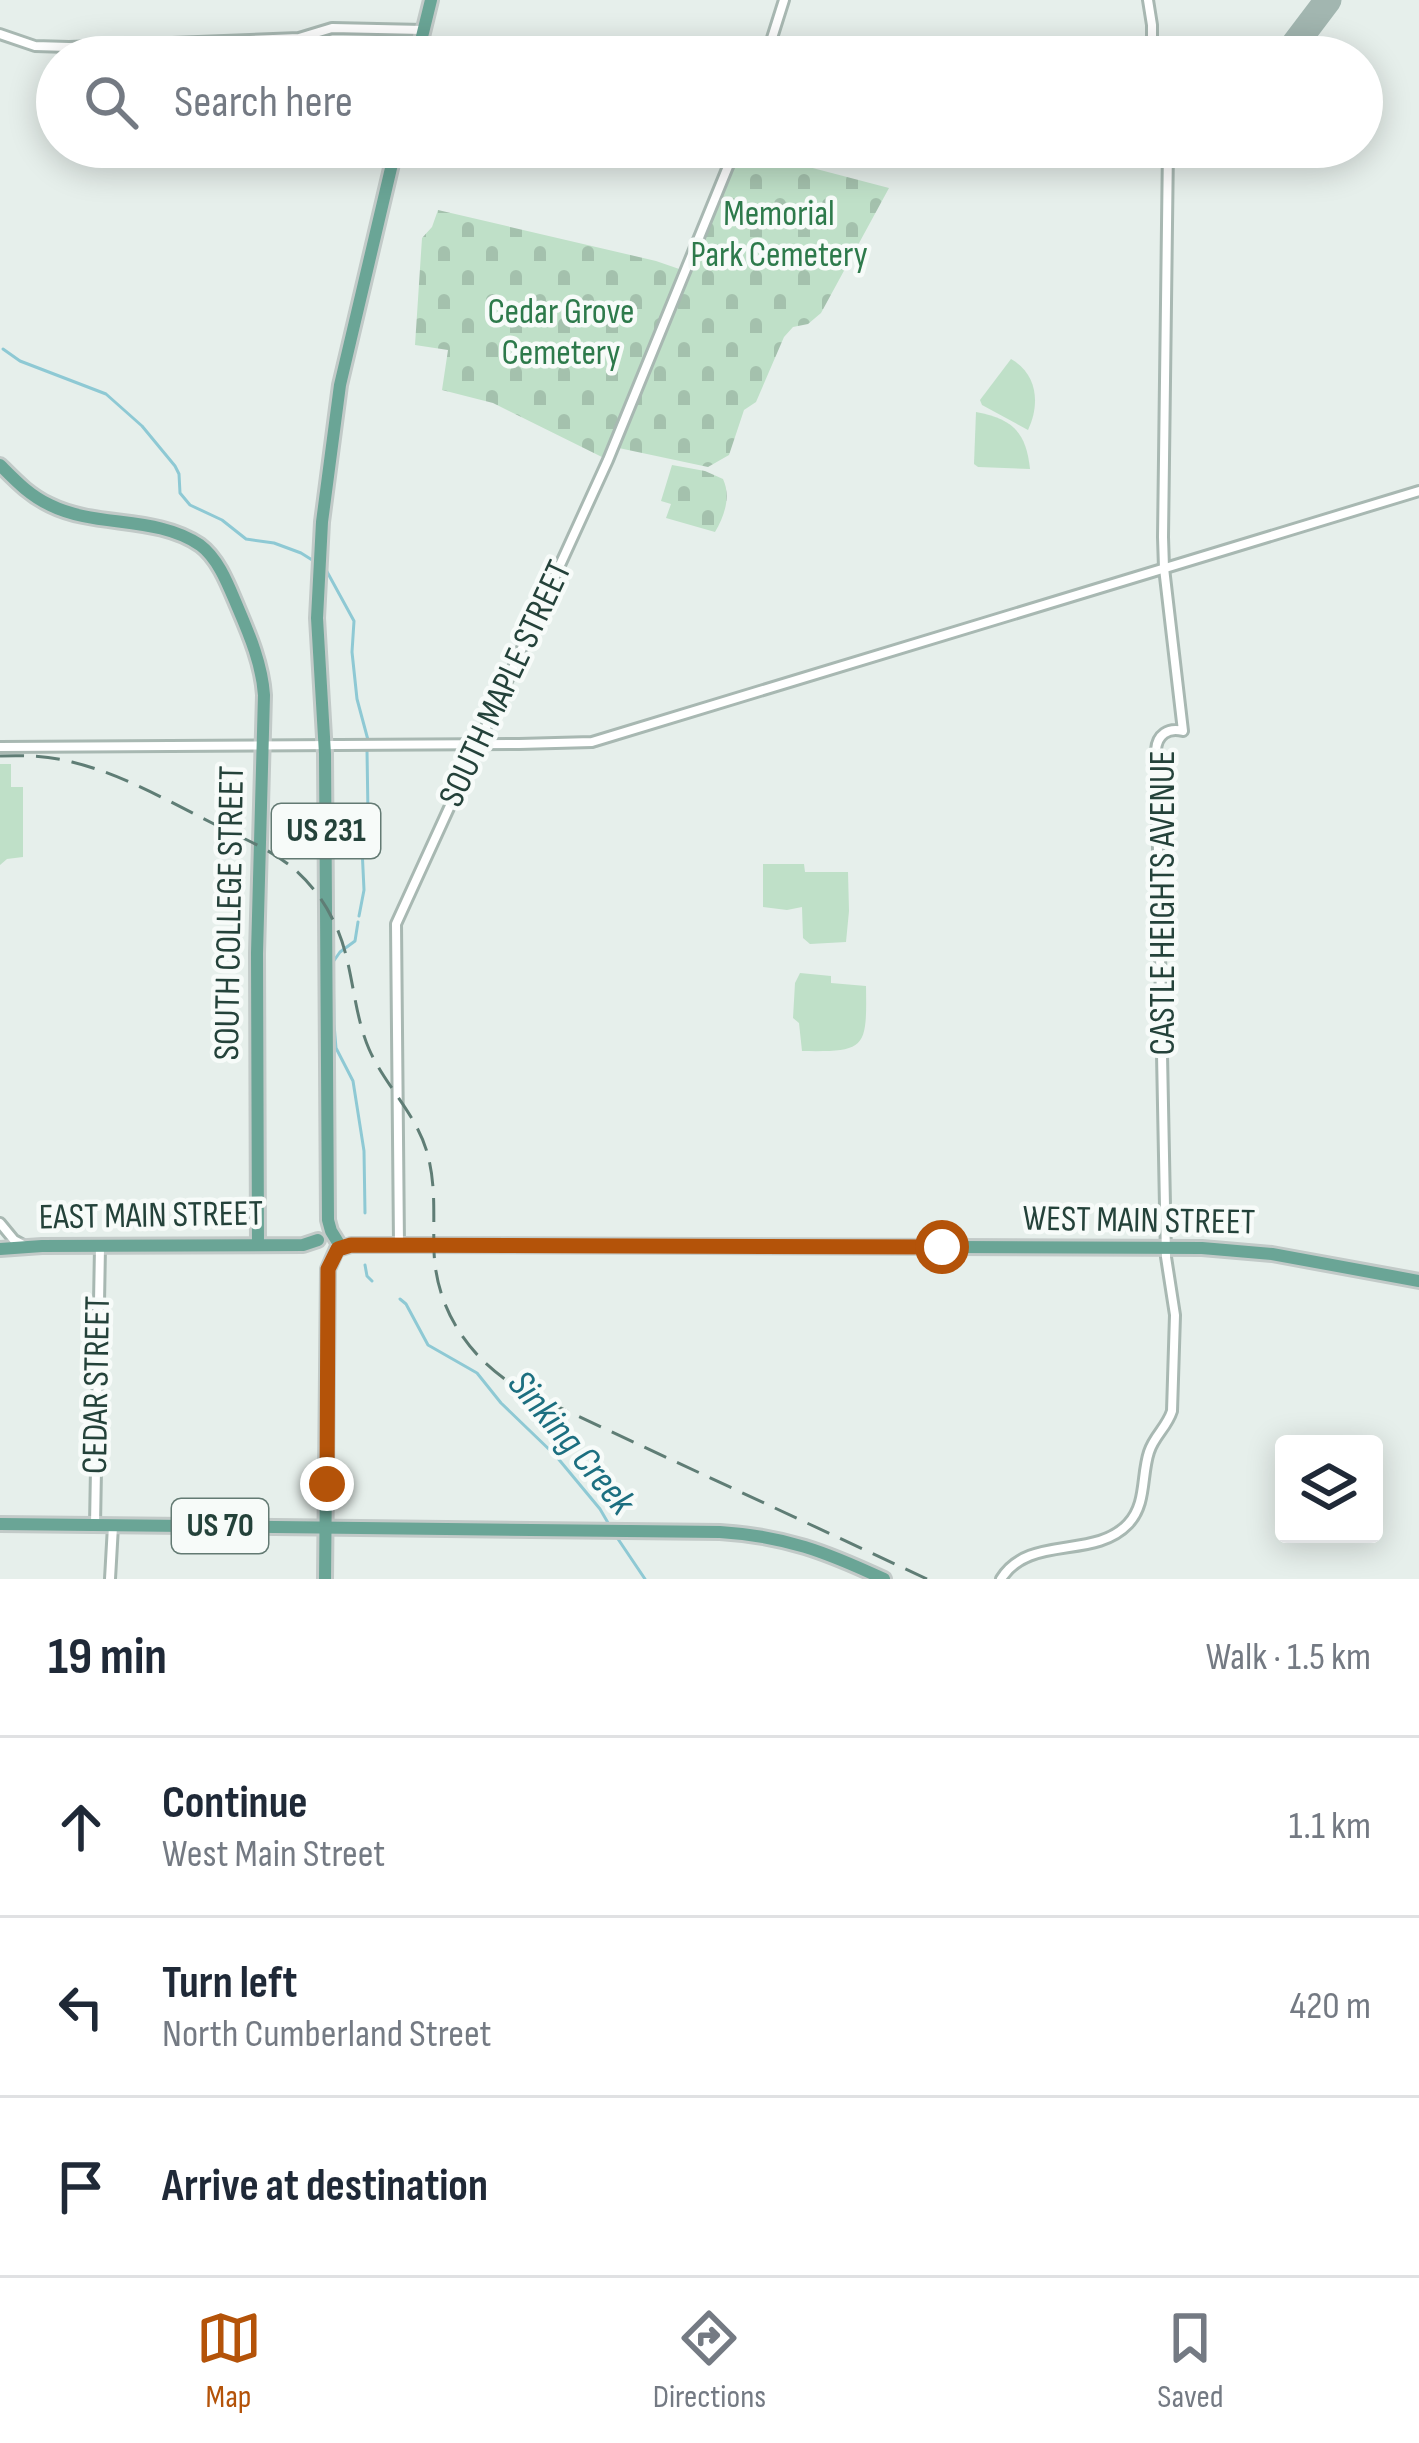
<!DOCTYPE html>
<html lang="en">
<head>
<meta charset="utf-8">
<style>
  :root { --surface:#fff; --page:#f2f2f3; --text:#1f2937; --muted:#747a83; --line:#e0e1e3; --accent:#b45309 }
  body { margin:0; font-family:"Sofia Sans Condensed",sans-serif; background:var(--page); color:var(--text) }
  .controls { position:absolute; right:36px; bottom:36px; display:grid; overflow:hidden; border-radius:12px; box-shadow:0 6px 30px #0003 }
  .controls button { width:108px; height:108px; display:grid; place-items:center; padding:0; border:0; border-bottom:3px solid var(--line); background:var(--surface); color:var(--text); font:60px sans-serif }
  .stop { position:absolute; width:36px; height:36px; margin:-27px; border:9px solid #b45309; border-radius:50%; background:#fff }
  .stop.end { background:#b45309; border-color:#fff; box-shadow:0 3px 12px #0008 }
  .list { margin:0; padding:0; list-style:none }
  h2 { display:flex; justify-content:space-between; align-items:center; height:156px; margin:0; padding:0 48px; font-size:51px }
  h2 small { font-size:39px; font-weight:400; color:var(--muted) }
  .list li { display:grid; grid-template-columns:78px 1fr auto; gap:36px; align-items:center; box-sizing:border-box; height:180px; padding:0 48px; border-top:3px solid var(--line) }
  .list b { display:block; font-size:45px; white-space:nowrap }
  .list p { margin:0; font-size:39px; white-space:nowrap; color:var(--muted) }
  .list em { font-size:39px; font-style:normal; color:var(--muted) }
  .icon { flex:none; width:66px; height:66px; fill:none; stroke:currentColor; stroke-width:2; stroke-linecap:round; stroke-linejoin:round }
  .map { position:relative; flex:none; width:1419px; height:1579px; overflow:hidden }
  .search { position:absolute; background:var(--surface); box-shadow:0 6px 30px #0003; left:36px; right:36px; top:36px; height:132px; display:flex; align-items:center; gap:30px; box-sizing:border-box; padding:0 42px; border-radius:66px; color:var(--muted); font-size:45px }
  .sheet { height:696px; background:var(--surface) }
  nav { display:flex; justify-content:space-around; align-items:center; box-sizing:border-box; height:168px; border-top:3px solid var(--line); background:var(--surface); font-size:33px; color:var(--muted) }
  nav a { display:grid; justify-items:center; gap:6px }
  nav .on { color:var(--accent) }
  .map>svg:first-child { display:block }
  .cemetery { fill:url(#cemetery-stones) }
  .park { fill:#bfe0c8 }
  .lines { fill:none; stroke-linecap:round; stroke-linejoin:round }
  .stream { stroke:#8ec9d4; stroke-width:3 }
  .runway { stroke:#a2b6b0; stroke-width:27 }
  .minor-casing { stroke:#a8b8b2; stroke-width:14 }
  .major-casing { stroke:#c2cac8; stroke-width:18 }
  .minor { stroke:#fff; stroke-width:8 }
  .major { stroke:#6aa596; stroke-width:12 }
  .rail { stroke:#5f7d75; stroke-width:3; stroke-dasharray:24 12; stroke-linecap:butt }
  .route { stroke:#b45309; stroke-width:15 }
  .labels { text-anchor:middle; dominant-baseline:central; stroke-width:9; stroke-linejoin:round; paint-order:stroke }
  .shield { fill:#f7fbf9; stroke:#637a73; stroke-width:3 }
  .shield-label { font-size:33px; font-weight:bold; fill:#24423a }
  .park-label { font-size:36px; fill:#2d7a4b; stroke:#f7fbf9 }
  .street-label { font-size:36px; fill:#24423a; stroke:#f7fbf9 }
  .water-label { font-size:39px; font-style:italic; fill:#1c6f80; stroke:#f7fbf9 }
</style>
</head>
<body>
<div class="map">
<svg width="1419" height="1579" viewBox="0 0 1419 1579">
  <defs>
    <pattern id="cemetery-stones" width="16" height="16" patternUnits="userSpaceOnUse" patternTransform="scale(3)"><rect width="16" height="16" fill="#bfe0c8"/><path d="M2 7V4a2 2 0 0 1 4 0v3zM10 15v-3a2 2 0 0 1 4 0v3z" fill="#a4c1ad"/></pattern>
  </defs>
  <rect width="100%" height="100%" fill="#e6efeb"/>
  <g class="cemetery">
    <polygon points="736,148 889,188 821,313 808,324 793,327 784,337 756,402 744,410 729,455 708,467 614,447 608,460 493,403 442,390 448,350 415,345 422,238 432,227 438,210 656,261 685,271"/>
    <path d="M672,465l33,6 18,8c8,17 2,36 -8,53l-49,-14 5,-14 -10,-3z"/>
  </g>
  <g class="park">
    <path d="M1011,359c27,15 29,46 17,71l-46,-25 -2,-5z"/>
    <path d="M976,412c36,7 50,19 54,57l-52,-2 -4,-3z"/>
    <polygon points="0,764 11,764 11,787 23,787 23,857 7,859 0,865"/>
    <polygon points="763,864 804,864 805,872 848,872 849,911 846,942 810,944 803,938 802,907 787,910 763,907"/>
    <path d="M800,973l31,3v7l35,3c1,63 0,66 -64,65l-3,-28 -6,-5 2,-35z"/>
  </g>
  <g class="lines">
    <g class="stream">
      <polyline points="3,349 20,361 106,394 142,426 175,466 179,474 180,493 190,505 222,520 246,539 274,543 301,553 317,563"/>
      <polyline points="325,568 354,621 352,652 357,699 368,740"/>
      <polyline points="359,916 364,890 362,848 368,814 367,750"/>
      <polyline points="358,922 355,941 340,952 333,962 334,1024 336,1048 353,1081 364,1151 365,1213"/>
      <polyline points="365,1265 367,1276 372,1281"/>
      <polyline points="400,1299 406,1304 428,1345 477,1373 501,1403 556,1456 600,1509 611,1528"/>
      <polyline points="616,1536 645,1579"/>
    </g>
    <polyline class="runway" points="1285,57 1328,0"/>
    <g class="minor-casing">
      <g id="minor">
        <polyline points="1148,0 1152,25 1152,57"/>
        <polyline points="0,34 35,46 69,47 299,38 332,28 423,30"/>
        <polyline points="766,57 784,0"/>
        <polyline points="0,747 519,744 592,742 1419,491"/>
        <polyline points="0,1223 14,1240 25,1246"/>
        <polyline points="399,1244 396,924 608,460 736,147"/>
        <polyline points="95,1525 100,1247"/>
        <polyline points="110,1579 113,1526"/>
        <path d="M1001,1579c28,-45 93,-19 127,-55 19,-20 13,-48 21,-72 5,-16 18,-25 23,-41l3,-96 -9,-58 -10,-507c1,-15 12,-23 27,-19l-19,-163 -1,-31 5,-390"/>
      </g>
    </g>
    <g class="major-casing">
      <g id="major">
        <polyline points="417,57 431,0"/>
        <path d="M0,465c16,16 29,30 50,40 46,23 106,10 150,40 19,14 29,42 38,63 12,28 24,57 26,87l-7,258 1,292"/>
        <polyline points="0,1249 42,1246 303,1245 318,1240"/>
        <polyline points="338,1249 351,1245 414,1245 1202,1248 1272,1254 1419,1281"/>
        <path d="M0,1524l720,8c65,4 106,20 164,47"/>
        <polyline points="325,1579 328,1269 339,1244 331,1231 328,1220 325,754 317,618 322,522 340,385 396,147"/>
      </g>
    </g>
    <use href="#minor" class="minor"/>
    <use href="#major" class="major"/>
    <path class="rail" d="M0,756c25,-1 48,0 72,6 50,12 96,39 142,62 26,13 56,25 79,44 16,14 30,31 39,50 22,41 19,89 37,131 17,39 51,68 60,111 7,30 4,60 5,91 2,60 37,110 88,139l405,189"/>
  </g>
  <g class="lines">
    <polyline class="route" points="327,1484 328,1269 338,1249 351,1245 942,1247"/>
  </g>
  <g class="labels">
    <g class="shield">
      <rect x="272" y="804" width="108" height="54" rx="9"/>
      <rect x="172" y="1499" width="96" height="54" rx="9"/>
    </g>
    <g class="shield-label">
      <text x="326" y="831">US 231</text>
      <text x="220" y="1526">US 70</text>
    </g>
    <g class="park-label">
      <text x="779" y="214">Memorial<tspan x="779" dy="41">Park Cemetery</tspan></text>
      <text x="561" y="312">Cedar Grove<tspan x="561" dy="41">Cemetery</tspan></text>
    </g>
    <g class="street-label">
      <text transform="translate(506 684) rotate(-65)">SOUTH MAPLE STREET</text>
      <text transform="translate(1163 903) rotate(-90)">CASTLE HEIGHTS AVENUE</text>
      <text transform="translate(230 913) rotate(-89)">SOUTH COLLEGE STREET</text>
      <text transform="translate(151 1216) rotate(-1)">EAST MAIN STREET</text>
      <text transform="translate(1139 1221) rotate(1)">WEST MAIN STREET</text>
      <text transform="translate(97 1385) rotate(-89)">CEDAR STREET</text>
    </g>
    <g class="water-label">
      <text transform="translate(571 1443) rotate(50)">Sinking Creek</text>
    </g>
  </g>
</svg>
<div class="controls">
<button><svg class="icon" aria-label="layers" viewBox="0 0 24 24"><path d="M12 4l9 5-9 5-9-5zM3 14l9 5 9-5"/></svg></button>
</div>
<div class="stop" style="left:942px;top:1247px"></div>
<div class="stop end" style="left:327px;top:1484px"></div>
<div class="search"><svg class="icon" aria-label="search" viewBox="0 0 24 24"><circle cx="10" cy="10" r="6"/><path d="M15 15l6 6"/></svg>Search here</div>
</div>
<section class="sheet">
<h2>19 min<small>Walk · 1.5 km</small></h2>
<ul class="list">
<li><svg class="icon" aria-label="ahead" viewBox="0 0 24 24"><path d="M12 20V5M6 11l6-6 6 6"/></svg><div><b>Continue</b><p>West Main Street</p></div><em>1.1 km</em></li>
<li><svg class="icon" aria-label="left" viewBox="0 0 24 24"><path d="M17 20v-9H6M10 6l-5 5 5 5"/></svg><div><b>Turn left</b><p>North Cumberland Street</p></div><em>420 m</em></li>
<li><svg class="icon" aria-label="arrive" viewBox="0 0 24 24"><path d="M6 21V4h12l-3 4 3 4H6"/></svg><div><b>Arrive at destination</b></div></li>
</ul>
</section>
<nav>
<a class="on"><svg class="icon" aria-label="map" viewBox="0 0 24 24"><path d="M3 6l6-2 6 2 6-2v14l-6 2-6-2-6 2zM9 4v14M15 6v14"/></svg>Map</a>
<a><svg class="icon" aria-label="directions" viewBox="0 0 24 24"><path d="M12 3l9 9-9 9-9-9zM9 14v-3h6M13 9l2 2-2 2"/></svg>Directions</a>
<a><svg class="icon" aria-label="saved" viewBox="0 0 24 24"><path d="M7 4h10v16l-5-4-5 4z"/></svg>Saved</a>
</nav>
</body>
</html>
